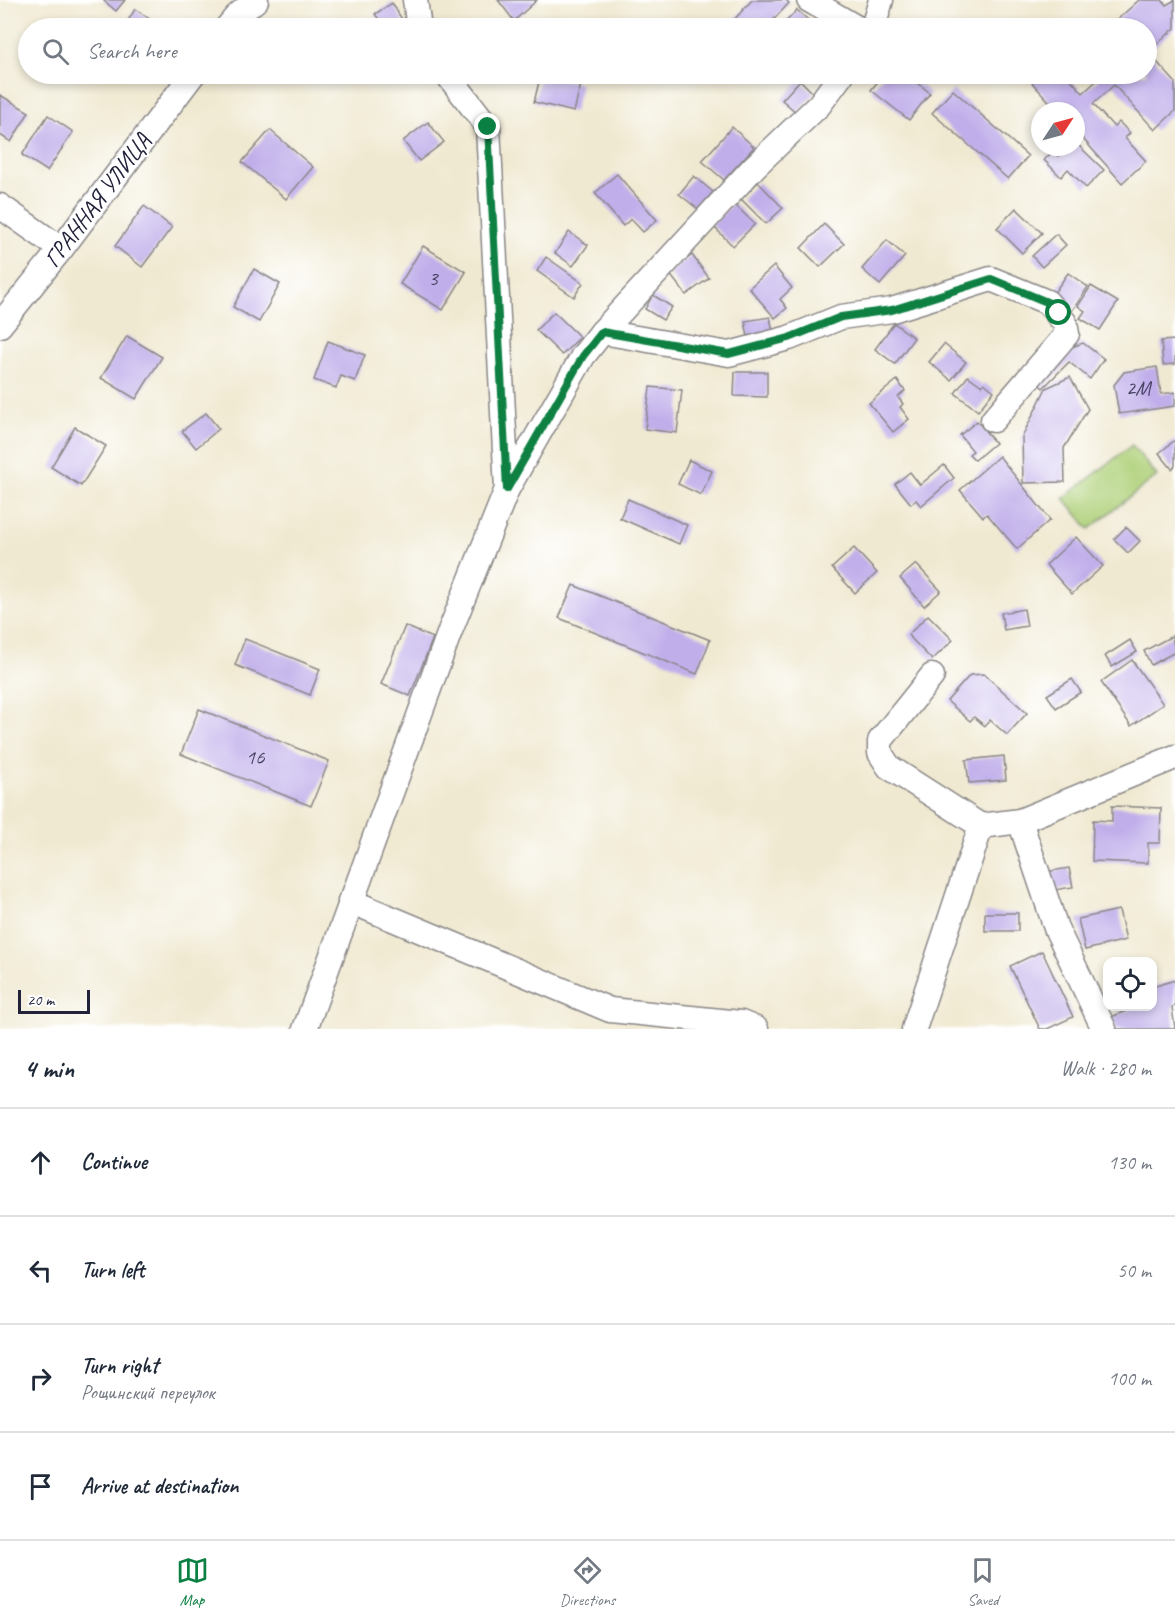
<!DOCTYPE html>
<html lang="en">
<head>
<meta charset="utf-8">
<style>
  :root { --surface:#fff; --page:#f2f2f3; --text:#1f2937; --muted:#747a83; --line:#e0e1e3; --accent:#0b8043 }
  body { margin:0; font-family:Caveat,sans-serif; background:var(--page); color:var(--text) }
  .controls { position:absolute; right:18px; bottom:18px; display:grid; overflow:hidden; border-radius:12px; box-shadow:0 3px 9px #0003 }
  .controls button { width:54px; height:54px; display:grid; place-items:center; padding:0; border:0; border-bottom:2px solid var(--line); background:var(--surface); color:var(--text); font:30px sans-serif }
  .compass { position:absolute; left:1031px; top:102px; width:54px; height:54px; border-radius:50%; background:var(--surface); box-shadow:0 3px 9px #0003; rotate:54deg }
  .scale { position:absolute; left:18px; bottom:15px; width:72px; box-sizing:border-box; padding-left:6px; border:3px solid #22223b; border-top:0; font-size:16px; line-height:21px; white-space:nowrap; color:#22223b; -webkit-text-stroke:4px #fff; paint-order:stroke }
  .stop { position:absolute; width:18px; height:18px; margin:-14px; border:4px solid #0b8043; border-radius:50%; background:#fff }
  .stop.end { background:#0b8043; border-color:#fff; box-shadow:0 2px 6px #0008 }
  .list { margin:0; padding:0; list-style:none }
  h2 { display:flex; justify-content:space-between; align-items:center; height:78px; margin:0; padding:0 24px; font-size:26px }
  h2 small { font-size:20px; font-weight:400; color:var(--muted) }
  .list li { display:grid; grid-template-columns:39px 1fr auto; gap:18px; align-items:center; box-sizing:border-box; height:108px; padding:0 24px; border-top:2px solid var(--line) }
  .list b { display:block; font-size:22px; white-space:nowrap }
  .list p { margin:0; font-size:20px; white-space:nowrap; color:var(--muted) }
  .list em { font-size:20px; font-style:normal; color:var(--muted) }
  .icon { flex:none; width:33px; height:33px; fill:none; stroke:currentColor; stroke-width:2; stroke-linecap:round; stroke-linejoin:round }
  .map { position:relative; flex:none; width:1175px; height:1029px; overflow:hidden }
  .search { position:absolute; background:var(--surface); box-shadow:0 3px 9px #0003; left:18px; right:18px; top:18px; height:66px; display:flex; align-items:center; gap:15px; box-sizing:border-box; padding:0 21px; border-radius:33px; color:var(--muted); font-size:22px }
  .sheet { height:510px; background:var(--surface) }
  nav { display:flex; justify-content:space-around; align-items:center; box-sizing:border-box; height:84px; border-top:2px solid var(--line); background:var(--surface); font-size:16px; color:var(--muted) }
  nav a { display:grid; justify-items:center; gap:3px }
  nav .on { color:var(--accent) }
  .map>svg:first-child { display:block }
  .green { fill:#aed078; stroke:#68795a; stroke-width:1.5 }
  .building { fill:#c0aeea }
  .lines { fill:none; stroke-linecap:round; stroke-linejoin:round }
  .minor-casing { stroke:#898686; stroke-width:27 }
  .minor { stroke:#fff; stroke-width:24 }
  .route { stroke:#0b8043; stroke-width:8 }
  .labels { text-anchor:middle; dominant-baseline:central; stroke-width:4.5; stroke-linejoin:round; paint-order:stroke }
  .number-label { font-size:21px; fill:#4a4567 }
  .street-label { font-size:24px; fill:#22223b; stroke:#fff }
</style>
</head>
<body>
<div class="map">
<svg width="1175" height="1029" viewBox="0 0 1175 1029">
  <rect width="100%" height="100%" fill="#fff"/>
  <filter id="ink" filterUnits="userSpaceOnUse"><feTurbulence type="fractalNoise" baseFrequency=".0167" numOctaves="2"/><feDisplacementMap in="SourceGraphic" scale="12" xChannelSelector="R" yChannelSelector="G"/><feConvolveMatrix kernelMatrix="1 2 1 2 8 2 1 2 1" color-interpolation-filters="sRGB"/></filter>
  <filter id="wash" filterUnits="userSpaceOnUse"><feTurbulence type="fractalNoise" baseFrequency=".008" numOctaves="4" result="noise"/><feDisplacementMap in="SourceGraphic" scale="24" xChannelSelector="R" yChannelSelector="G"/><feGaussianBlur stdDeviation="1.35" result="paint"/><feColorMatrix in="noise" values="0 0 0 0 0 0 0 0 0 0 0 0 0 0 0 0 0 1.4 0 .05"/><feComposite in="paint" operator="in"/></filter>
  <g filter="url(#wash)">
    <rect width="100%" height="100%" fill="#f0e9d1"/>
    <polygon class="green" points="1132,445 1157,476 1089,529 1064,498"/>
    <g id="blocks">
      <g class="building">
        <polygon points="103,0 125,0 116,11"/>
        <polygon points="498,0 537,0 514,21"/>
        <polygon points="752,0 786,0 789,3 766,28 739,28 732,22"/>
        <polygon points="1139,0 1162,0 1166,5 1175,0 1175,28 1148,52 1175,82 1175,111 1155,130 1114,85 1093,104 1114,127 1119,122 1130,133 1125,138 1146,161 1122,183 1076,131 1076,111 1058,111 1024,74 1066,74 1083,93 1104,74 1146,74 1146,28 1108,28"/>
        <polygon points="392,3 403,21 392,28 385,28 375,14"/>
        <polygon points="135,9 163,28 132,28 126,24"/>
        <polygon points="797,10 817,28 780,28"/>
        <polygon points="541,74 581,84 574,112 534,102"/>
        <polygon points="884,74 898,74 905,79 908,75 930,93 909,120 871,90"/>
        <polygon points="800,80 814,94 797,113 782,100"/>
        <polygon points="953,90 1028,156 1008,179 932,113"/>
        <polygon points="0,95 29,112 11,142 0,135"/>
        <polygon points="48,115 73,132 47,171 22,155"/>
        <polygon points="428,122 444,142 419,161 403,141"/>
        <polygon points="732,127 754,147 724,180 702,161"/>
        <polygon points="270,130 313,167 286,199 242,162"/>
        <polygon points="1076,143 1104,170 1086,188 1068,169 1061,177 1044,160 1053,151 1058,156 1068,147 1076,147"/>
        <polygon points="617,174 657,220 643,232 631,219 623,226 595,193"/>
        <polygon points="694,176 713,192 698,209 679,194"/>
        <polygon points="758,182 783,208 766,224 741,199"/>
        <polygon points="733,203 755,224 733,246 712,225"/>
        <polygon points="144,206 172,227 142,267 115,246"/>
        <polygon points="1016,208 1042,233 1022,253 997,228"/>
        <polygon points="824,224 844,244 820,267 801,248"/>
        <polygon points="569,232 588,245 573,266 555,253"/>
        <polygon points="1056,234 1066,245 1042,267 1032,256"/>
        <polygon points="887,240 905,256 880,285 862,269"/>
        <polygon points="423,246 466,272 443,310 400,284"/>
        <polygon points="692,255 709,278 686,295 669,273"/>
        <polygon points="546,257 583,283 574,297 537,271"/>
        <polygon points="774,266 792,288 780,299 787,308 775,318 749,288"/>
        <polygon points="254,269 280,284 259,322 233,307"/>
        <polygon points="1068,273 1088,287 1072,311 1051,297"/>
        <polygon points="1091,286 1118,302 1100,330 1080,318 1085,311 1078,306"/>
        <polygon points="653,295 672,307 663,320 645,309"/>
        <polygon points="554,312 580,337 562,355 536,330"/>
        <polygon points="770,317 774,337 749,342 745,321"/>
        <polygon points="894,323 914,338 895,364 875,349"/>
        <polygon points="127,336 162,357 136,399 101,378"/>
        <polygon points="1175,340 1175,364 1163,365 1161,341"/>
        <polygon points="328,341 365,355 355,381 341,376 336,388 314,380"/>
        <polygon points="1083,343 1104,359 1090,379 1069,362 1043,388 1035,381 1061,351"/>
        <polygon points="944,344 966,362 951,380 929,362"/>
        <polygon points="1157,367 1161,394 1175,392 1175,406 1119,414 1114,385 1124,372"/>
        <polygon points="735,372 767,372 767,397 734,396"/>
        <polygon points="968,376 982,386 984,383 994,391 978,411 955,393"/>
        <polygon points="1070,377 1088,409 1064,448 1065,482 1023,483 1022,437 1046,388"/>
        <polygon points="897,380 905,391 898,397 903,404 900,407 909,419 893,432 869,403"/>
        <polygon points="650,387 682,390 677,433 645,429"/>
        <polygon points="206,413 219,429 196,448 182,431"/>
        <polygon points="977,421 995,443 975,460 969,454 973,451 960,435"/>
        <polygon points="75,427 106,446 81,486 51,467"/>
        <polygon points="1175,440 1175,466 1172,469 1159,453"/>
        <polygon points="999,456 1050,520 1017,549 987,514 983,517 960,490"/>
        <polygon points="689,460 712,471 701,495 678,484"/>
        <polygon points="944,465 954,478 921,506 916,500 911,504 895,484 910,472 920,485"/>
        <polygon points="628,499 687,525 679,544 620,518"/>
        <polygon points="1126,527 1140,541 1128,553 1114,539"/>
        <polygon points="1076,537 1103,566 1072,594 1046,565"/>
        <polygon points="854,548 877,573 855,593 832,568"/>
        <polygon points="916,564 941,591 924,606 900,578"/>
        <polygon points="573,585 710,640 697,674 559,618"/>
        <polygon points="1024,609 1027,626 1004,630 1001,613"/>
        <polygon points="928,615 953,640 932,660 908,635"/>
        <polygon points="405,626 433,638 410,696 381,684"/>
        <polygon points="1172,636 1175,652 1151,665 1144,651"/>
        <polygon points="245,639 320,669 310,695 235,665"/>
        <polygon points="1130,640 1137,652 1112,667 1105,656"/>
        <polygon points="1132,660 1163,704 1131,726 1101,682"/>
        <polygon points="984,674 1027,713 1007,735 990,720 985,726 974,717 970,721 947,701 970,675"/>
        <polygon points="1072,679 1081,692 1056,708 1047,695"/>
        <polygon points="199,709 329,761 311,806 181,754"/>
        <polygon points="1004,756 1006,780 969,783 966,760"/>
        <polygon points="1112,806 1161,808 1160,843 1148,843 1148,863 1092,861 1093,820 1112,821"/>
        <polygon points="1069,868 1073,887 1048,891 1045,872"/>
        <polygon points="1119,910 1126,940 1085,950 1078,919"/>
        <rect x="985" y="913" width="33" height="18"/>
        <polygon points="1042,951 1073,1017 1047,1029 1040,1029 1010,966"/>
        <polygon points="1175,980 1175,1006 1172,1007 1175,1029 1117,1029 1111,1017 1138,1006 1152,1006 1152,987"/>
      </g>
    </g>
  </g>
  <g filter="url(#ink)">
    <use href="#blocks" fill-opacity="0" stroke="#898686" stroke-width="1.5"/>
    <g class="lines">
      <g class="minor-casing">
        <g id="minor">
          <polyline points="415,0 419,28"/>
          <polyline points="809,0 857,28"/>
          <polyline points="227,28 237,16 256,0"/>
          <polyline points="873,28 881,0"/>
          <polyline points="447,74 488,127 507,489"/>
          <polyline points="0,206 61,249"/>
          <polyline points="0,325 61,249 193,74"/>
          <polyline points="602,332 729,354 789,338 841,317 892,310 991,279 1047,302 1065,323 1067,334 993,420"/>
          <polyline points="932,676 880,741 880,753 889,767 981,826 1020,821 1056,928 1104,1029"/>
          <polyline points="1020,821 1175,757"/>
          <polyline points="350,901 610,1010 741,1023 756,1029"/>
          <polyline points="305,1029 450,631 507,489 583,356 602,332 754,167 819,105 842,74"/>
          <polyline points="914,1029 981,826"/>
        </g>
      </g>
      <use href="#minor" class="minor"/>
    </g>
  </g>
  <g class="lines" filter="url(#ink)">
    <polyline class="route" points="488,127 507,489 583,356 602,332 729,354 789,338 841,317 892,310 991,279 1047,302 1059,313"/>
  </g>
  <g class="labels">
    <g class="number-label">
      <text x="433" y="278">3</text>
      <text x="1138" y="388">2М</text>
      <text x="255" y="757">16</text>
    </g>
    <g class="street-label">
      <text transform="translate(97 200) rotate(-53)">ГРАННАЯ УЛИЦА</text>
    </g>
  </g>
</svg>
<div class="controls">
<button><svg class="icon" aria-label="locate" viewBox="0 0 24 24"><circle cx="12" cy="12" r="6"/><path d="M12 2v4M12 18v4M2 12h4M18 12h4"/></svg></button>
</div>
<svg class="compass" viewBox="-18 -18 36 36"><path d="M0-13l5 13h-10z" fill="#e53935"/><path d="M0 13l5-13h-10z" fill="#747a83"/></svg>
<div class="scale">20 m</div>
<div class="stop" style="left:1059px;top:313px"></div>
<div class="stop end" style="left:488px;top:127px"></div>
<div class="search"><svg class="icon" aria-label="search" viewBox="0 0 24 24"><circle cx="10" cy="10" r="6"/><path d="M15 15l6 6"/></svg>Search here</div>
</div>
<section class="sheet">
<h2>4 min<small>Walk · 280 m</small></h2>
<ul class="list">
<li><svg class="icon" aria-label="ahead" viewBox="0 0 24 24"><path d="M12 20V5M6 11l6-6 6 6"/></svg><div><b>Continue</b></div><em>130 m</em></li>
<li><svg class="icon" aria-label="left" viewBox="0 0 24 24"><path d="M17 20v-9H6M10 6l-5 5 5 5"/></svg><div><b>Turn left</b></div><em>50 m</em></li>
<li><svg class="icon" aria-label="right" viewBox="0 0 24 24"><path d="M7 20v-9h11M14 6l5 5-5 5"/></svg><div><b>Turn right</b><p>Рощинский переулок</p></div><em>100 m</em></li>
<li><svg class="icon" aria-label="arrive" viewBox="0 0 24 24"><path d="M6 21V4h12l-3 4 3 4H6"/></svg><div><b>Arrive at destination</b></div></li>
</ul>
</section>
<nav>
<a class="on"><svg class="icon" aria-label="map" viewBox="0 0 24 24"><path d="M3 6l6-2 6 2 6-2v14l-6 2-6-2-6 2zM9 4v14M15 6v14"/></svg>Map</a>
<a><svg class="icon" aria-label="directions" viewBox="0 0 24 24"><path d="M12 3l9 9-9 9-9-9zM9 14v-3h6M13 9l2 2-2 2"/></svg>Directions</a>
<a><svg class="icon" aria-label="saved" viewBox="0 0 24 24"><path d="M7 4h10v16l-5-4-5 4z"/></svg>Saved</a>
</nav>
</body>
</html>
